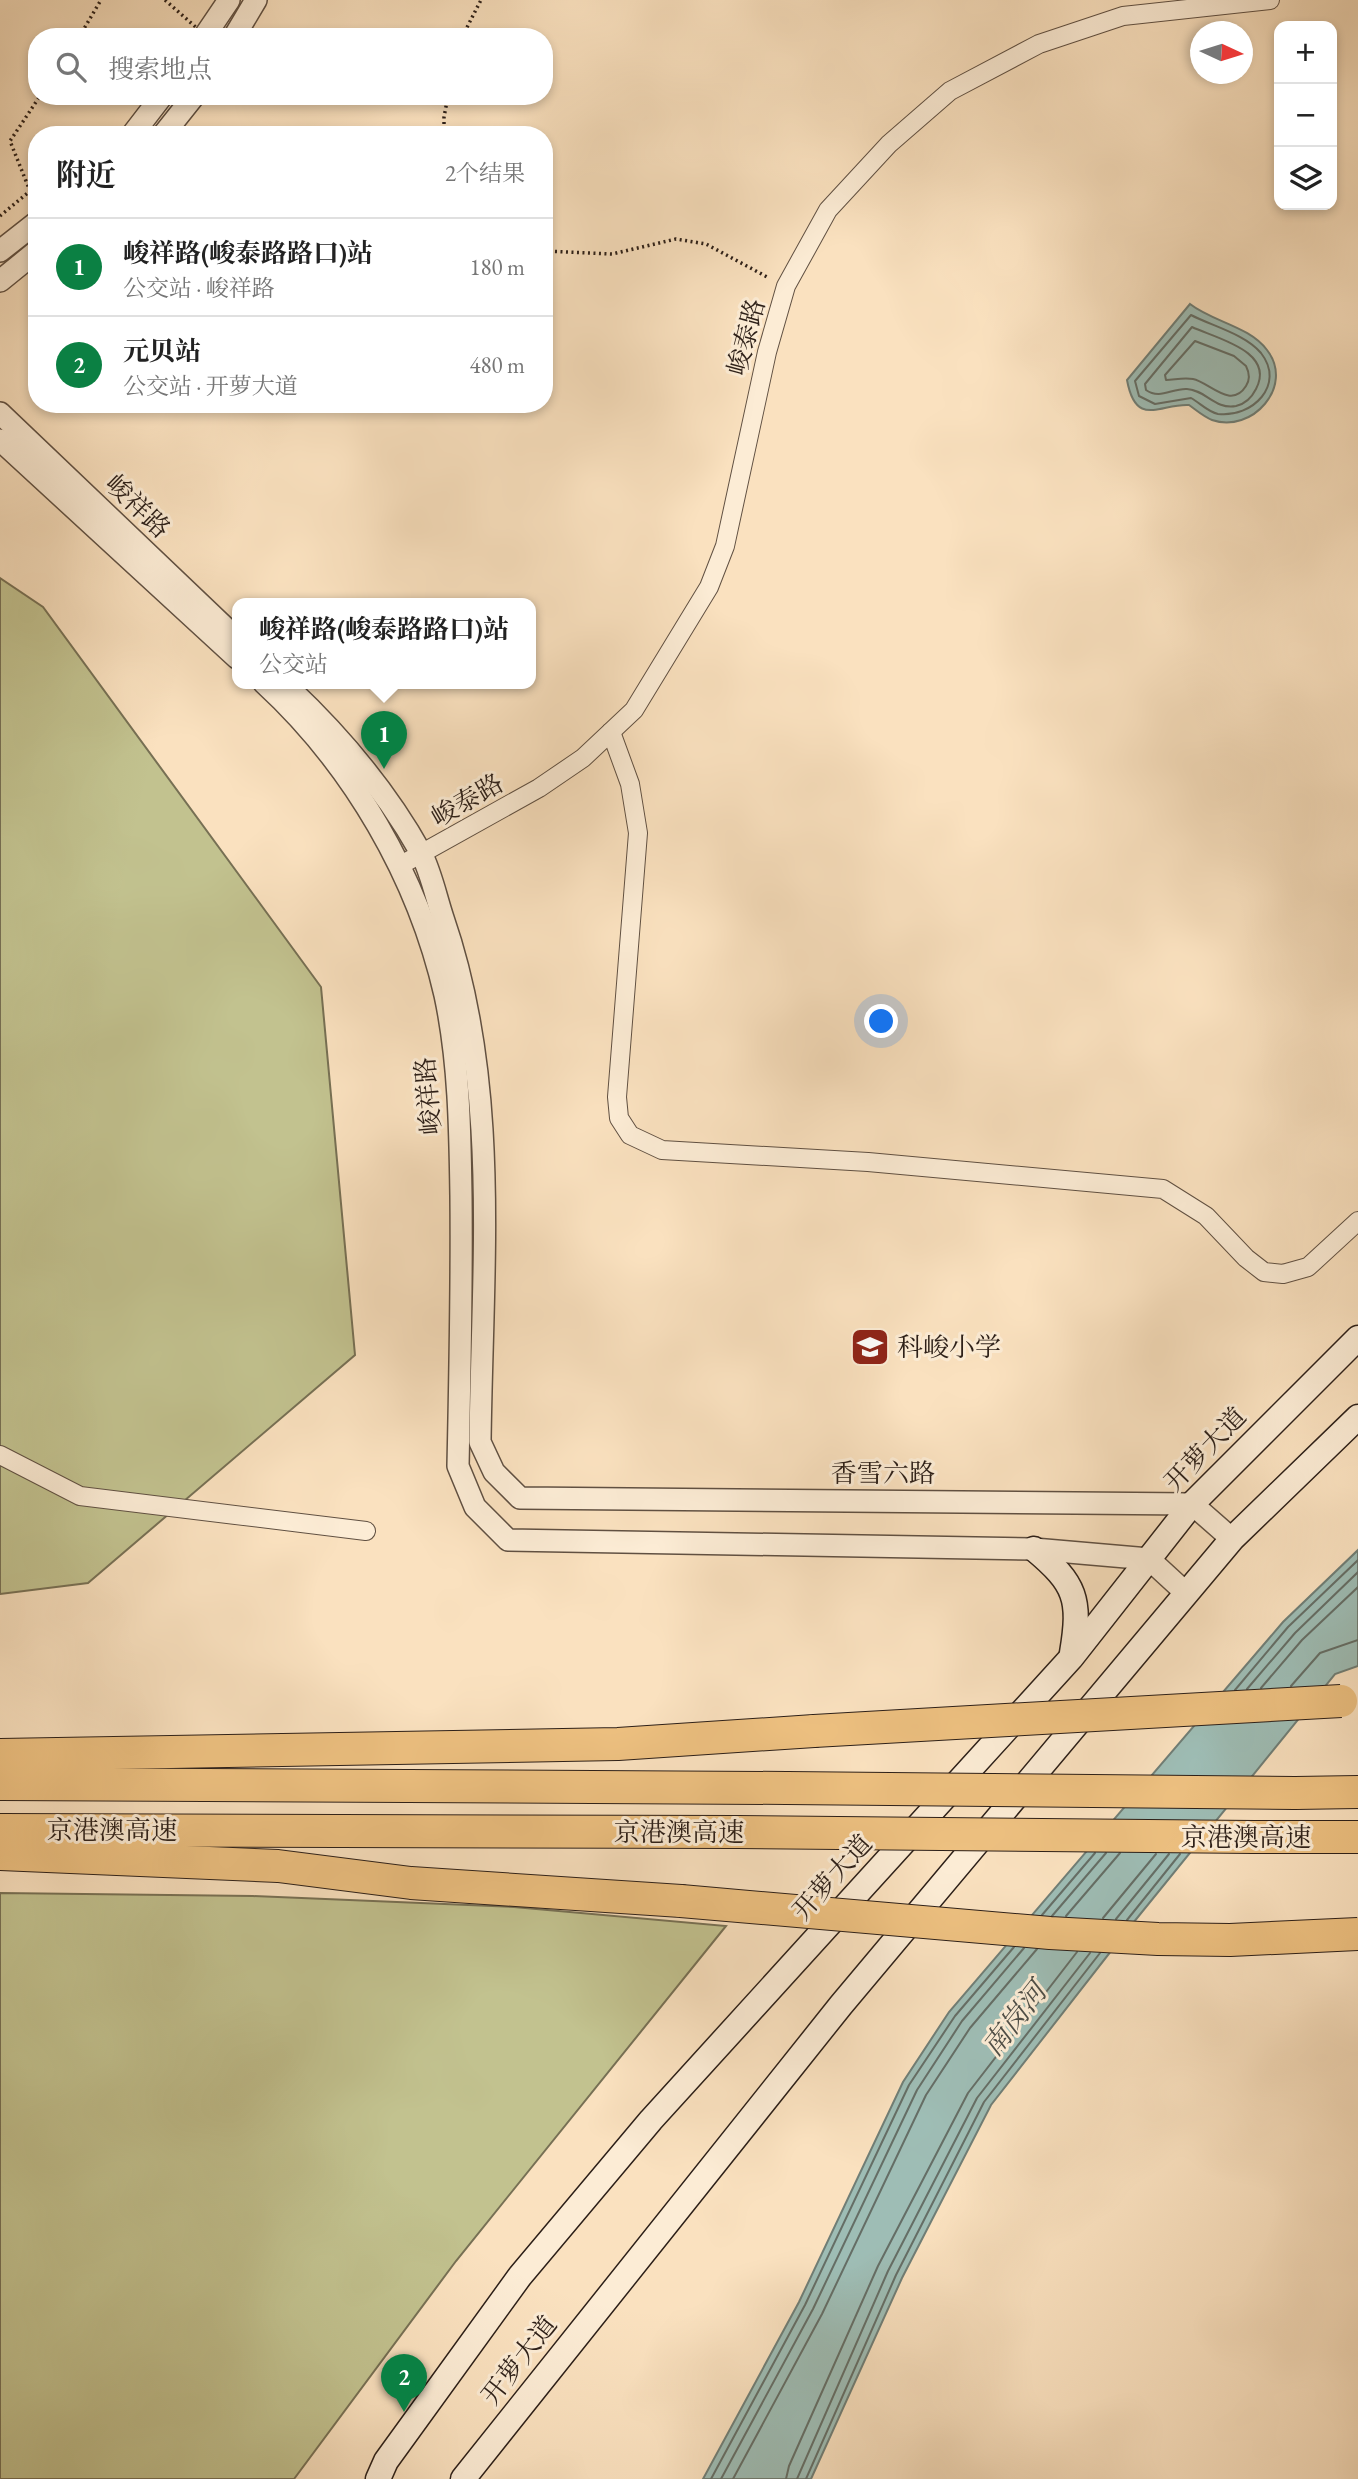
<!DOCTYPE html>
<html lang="zh">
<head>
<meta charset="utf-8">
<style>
  :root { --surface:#fff; --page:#f2f2f2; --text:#222; --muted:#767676; --line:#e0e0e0; --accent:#0b8043 }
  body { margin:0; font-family:"EB Garamond","Noto Serif SC",serif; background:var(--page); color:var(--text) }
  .controls { position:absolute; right:21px; top:21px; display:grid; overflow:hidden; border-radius:14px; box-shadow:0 4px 10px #0003 }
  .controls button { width:63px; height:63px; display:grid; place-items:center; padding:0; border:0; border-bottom:2px solid var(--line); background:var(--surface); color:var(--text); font:35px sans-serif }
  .compass { position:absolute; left:1190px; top:21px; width:63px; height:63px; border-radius:50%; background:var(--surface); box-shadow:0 4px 10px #0003; rotate:94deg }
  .you { position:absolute; left:882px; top:1022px; width:24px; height:24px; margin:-18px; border:5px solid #fff; border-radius:50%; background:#1a73e8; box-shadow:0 0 0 10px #1a73e833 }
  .badge { display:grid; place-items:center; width:46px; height:46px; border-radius:50%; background:var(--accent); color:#fff; font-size:23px; font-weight:700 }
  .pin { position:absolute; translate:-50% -58px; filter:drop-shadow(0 2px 4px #0008) }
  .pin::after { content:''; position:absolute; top:37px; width:24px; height:21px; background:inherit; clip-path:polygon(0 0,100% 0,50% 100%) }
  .popup { position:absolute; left:232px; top:598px; width:304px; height:91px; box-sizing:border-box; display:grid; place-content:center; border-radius:14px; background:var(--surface); filter:drop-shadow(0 2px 5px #0005); font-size:23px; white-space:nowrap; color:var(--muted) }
  .popup b { font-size:26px; color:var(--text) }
  .popup::after { content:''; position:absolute; left:50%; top:100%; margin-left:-14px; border:14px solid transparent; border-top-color:var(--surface) }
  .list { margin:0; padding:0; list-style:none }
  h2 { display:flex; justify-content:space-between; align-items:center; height:91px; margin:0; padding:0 28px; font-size:30px }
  h2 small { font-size:23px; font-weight:400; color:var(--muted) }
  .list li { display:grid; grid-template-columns:46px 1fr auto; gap:21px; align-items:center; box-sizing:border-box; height:98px; padding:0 28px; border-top:2px solid var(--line) }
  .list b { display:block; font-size:26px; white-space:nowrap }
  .list p { margin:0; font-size:23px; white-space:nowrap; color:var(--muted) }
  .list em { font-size:23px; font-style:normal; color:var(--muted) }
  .icon { flex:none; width:38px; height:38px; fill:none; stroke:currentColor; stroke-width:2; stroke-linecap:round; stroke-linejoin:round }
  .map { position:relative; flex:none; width:1358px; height:2479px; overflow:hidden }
  .search { position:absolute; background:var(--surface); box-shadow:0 4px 10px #0003; left:28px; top:28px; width:525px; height:77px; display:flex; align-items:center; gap:18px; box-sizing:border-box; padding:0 24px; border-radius:28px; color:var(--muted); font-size:26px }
  .panel { position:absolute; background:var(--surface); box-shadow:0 4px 10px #0003; left:28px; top:126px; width:525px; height:287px; border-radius:28px }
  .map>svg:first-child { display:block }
  .green { fill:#c2c28f; stroke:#777054; stroke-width:2 }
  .water { fill:#9ebdb5; stroke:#707e76; stroke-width:2 }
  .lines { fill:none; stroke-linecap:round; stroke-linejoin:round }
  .shore { stroke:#656e66; stroke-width:2 }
  .minor-casing { stroke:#605042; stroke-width:20 }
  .tertiary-casing { stroke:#605042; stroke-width:24 }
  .secondary-casing { stroke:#2c1f18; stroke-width:27 }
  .motorway-casing { stroke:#2c1f18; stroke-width:34 }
  .path { stroke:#2c1f18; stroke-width:3.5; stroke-dasharray:2 3.5; stroke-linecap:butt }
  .minor { stroke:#fcecd5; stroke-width:18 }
  .tertiary { stroke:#fcecd5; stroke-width:21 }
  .secondary { stroke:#fcecd5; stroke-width:24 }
  .motorway { stroke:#edc080; stroke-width:32 }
  .motorway-bridge-casing { stroke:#2c1f18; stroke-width:34; stroke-linecap:butt }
  .path-bridge { stroke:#2c1f18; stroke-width:3.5; stroke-dasharray:2 3.5; stroke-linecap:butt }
  .motorway-bridge { stroke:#edc080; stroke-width:32 }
  .labels { text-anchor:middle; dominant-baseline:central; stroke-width:6; stroke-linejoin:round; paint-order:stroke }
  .street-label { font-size:26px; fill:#2c1f18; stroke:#fcecd5 }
  .poi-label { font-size:26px; fill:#2c1f18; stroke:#fcecd5; text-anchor:start }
  .water-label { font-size:28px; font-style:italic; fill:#4e4e47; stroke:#fcecd5 }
</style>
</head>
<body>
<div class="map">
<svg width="1358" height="2479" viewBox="0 0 1358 2479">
  <rect width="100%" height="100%" fill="#fae1bf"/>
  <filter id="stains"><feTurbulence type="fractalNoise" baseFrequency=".00286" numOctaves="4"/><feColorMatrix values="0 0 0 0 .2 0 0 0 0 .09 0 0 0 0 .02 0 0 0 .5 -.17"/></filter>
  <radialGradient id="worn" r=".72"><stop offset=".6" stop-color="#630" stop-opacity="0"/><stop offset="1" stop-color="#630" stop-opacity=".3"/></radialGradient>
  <g class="green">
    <polygon points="0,578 43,607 321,987 355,1355 88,1583 0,1594"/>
    <polygon points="0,1893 253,1896 514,1907 726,1926 456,2261 294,2479 0,2479"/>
  </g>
  <g class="water">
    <path d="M1190,304c23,18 59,22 77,46 28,36 -15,84 -55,70 -8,-3 -16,-10 -23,-15 -28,-2 -53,24 -62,-25z"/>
    <polygon points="1358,1550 1358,1666 1335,1674 1129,1928 991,2105 902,2278 811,2479 703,2479 799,2302 903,2082 949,2012 1283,1622"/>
  </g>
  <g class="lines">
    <g class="shore">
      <path d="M1191,315c21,11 54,19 70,38 25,32 -9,65 -43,61 -10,-2 -18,-11 -27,-16l-36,6 -16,-8 -4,-15z"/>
      <path d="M1192,327c23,11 84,24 64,62 -4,8 -11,15 -20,17 -21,4 -30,-16 -49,-17 -15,-1 -27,11 -41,1l-1,-6z"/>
      <path d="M1195,341l39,15 12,10c3,6 4,14 0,20 -15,24 -37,-4 -53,-7 -10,-2 -19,1 -27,1l-1,-5z"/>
      <polyline points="1291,1686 1320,1653 1358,1640"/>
      <polyline points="1261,1688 1302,1640 1358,1587"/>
      <polyline points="1247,1689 1295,1633 1358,1572"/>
      <polyline points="1235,1690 1288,1627 1358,1560"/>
      <polyline points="1042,1915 1095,1853"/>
      <polyline points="1052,1916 1106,1853"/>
      <polyline points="1066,1916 1120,1853"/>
      <polyline points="1103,1918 1156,1854"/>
      <polyline points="1116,1919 1169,1854"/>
      <polyline points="1127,1920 1180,1854"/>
      <polyline points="711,2479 805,2305 909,2085 955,2016 1014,1947"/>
      <polyline points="721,2479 813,2309 917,2090 962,2021 1024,1948"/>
      <polyline points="733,2479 822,2314 926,2095 970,2028 1037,1949"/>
      <polyline points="786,2479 789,2466 878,2266 968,2093 1077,1952"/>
      <polyline points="797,2479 888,2271 977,2098 1090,1953"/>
      <polyline points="806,2479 896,2275 984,2102 1100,1953"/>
    </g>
    <g class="minor-casing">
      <g id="minor">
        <polyline points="611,732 630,784 638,833 617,1097 619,1118 630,1135 662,1150 868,1162 1163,1189 1206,1216 1246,1258 1264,1272 1283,1274 1308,1267 1358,1221"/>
        <polyline points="399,866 539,788 583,758 634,710 709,587 725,546 767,352 786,286 828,210 889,144 950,91 1039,44 1123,16 1270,0"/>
        <polyline points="0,1455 80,1496 366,1531"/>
      </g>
    </g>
    <g class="tertiary-casing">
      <g id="tertiary">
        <polyline points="204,37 229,0"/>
        <polyline points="234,37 256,0"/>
        <polyline points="132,135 162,96"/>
        <polyline points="163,135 194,96"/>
        <polyline points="0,251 37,222"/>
        <polyline points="0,281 37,251"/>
        <polyline points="0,413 237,639"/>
        <polyline points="0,440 237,658"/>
        <path d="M264,683c89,82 154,194 181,312 14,65 15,134 16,201 1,90 -1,180 -3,270l17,41 33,33 526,9 115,10 37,34"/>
        <path d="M289,688c51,48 98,104 132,165 10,19 15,44 22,65 58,168 39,349 37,524l14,30 26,26 672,6 40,35"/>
      </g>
    </g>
    <g class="secondary-casing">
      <g id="secondary">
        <path d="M1034,1549c42,35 47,50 38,104"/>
        <polyline points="378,2479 386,2461 520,2276 651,2120 1071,1658 1192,1504 1358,1338"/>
        <polyline points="463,2479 841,2005 1232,1539 1358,1417"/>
      </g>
    </g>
    <g class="motorway-casing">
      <g id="motorway">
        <polyline points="0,1755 618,1744 814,1731"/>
        <polyline points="0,1784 787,1788"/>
        <polyline points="1295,1793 1358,1792"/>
        <polyline points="0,1830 737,1832"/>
        <polyline points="1254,1837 1358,1837"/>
        <polyline points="0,1854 278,1866 411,1883 681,1901"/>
      </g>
    </g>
    <g class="path">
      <polyline points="79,37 101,0"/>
      <polyline points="462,37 481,0"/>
      <polyline points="444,135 444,117 448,96"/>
      <polyline points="0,216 30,191 10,141 40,96"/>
      <polyline points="544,251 612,254 676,239 706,244 769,278"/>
    </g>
    <use href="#minor" class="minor"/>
    <use href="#tertiary" class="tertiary"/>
    <use href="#secondary" class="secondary"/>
    <use href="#motorway" class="motorway"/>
    <g class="motorway-bridge-casing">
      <g id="motorway-bridge">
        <polyline points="814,1731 1341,1701"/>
        <polyline points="787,1788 1295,1793"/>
        <polyline points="737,1832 1254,1837"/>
        <polyline points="681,1901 1050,1933 1158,1939 1230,1940 1358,1934"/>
      </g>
    </g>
    <polyline class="path-bridge" points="165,0 207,37"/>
    <use href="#motorway-bridge" class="motorway-bridge"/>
  </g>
  <defs>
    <g id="school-square" transform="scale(2.0125)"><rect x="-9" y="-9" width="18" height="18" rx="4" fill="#8f2418" stroke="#fcecd5"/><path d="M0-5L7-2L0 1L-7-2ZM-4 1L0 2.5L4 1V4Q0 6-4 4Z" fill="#fff"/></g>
  </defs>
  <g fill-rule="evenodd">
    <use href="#school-square" x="870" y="1347"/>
  </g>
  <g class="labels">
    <g class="street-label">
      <text transform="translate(746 337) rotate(-75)">峻泰路</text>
      <text transform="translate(138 506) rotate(44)">峻祥路</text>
      <text transform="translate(467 800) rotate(-30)">峻泰路</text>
      <text transform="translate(428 1096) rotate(-95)">峻祥路</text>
      <text transform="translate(1205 1449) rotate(-46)">开萝大道</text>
      <text x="883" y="1473">香雪六路</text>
      <text x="112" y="1830">京港澳高速</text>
      <text x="679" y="1832">京港澳高速</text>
      <text x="1246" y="1837">京港澳高速</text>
      <text transform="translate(832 1877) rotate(-48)">开萝大道</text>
      <text transform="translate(519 2360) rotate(-52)">开萝大道</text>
    </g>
    <g class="poi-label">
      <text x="897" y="1347">科峻小学</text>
    </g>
    <g class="water-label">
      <text transform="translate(1014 2019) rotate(-52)">南岗河</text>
    </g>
  </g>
  <rect width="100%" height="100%" filter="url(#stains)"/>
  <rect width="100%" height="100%" fill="url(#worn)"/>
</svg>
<div class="controls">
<button>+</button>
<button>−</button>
<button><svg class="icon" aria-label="layers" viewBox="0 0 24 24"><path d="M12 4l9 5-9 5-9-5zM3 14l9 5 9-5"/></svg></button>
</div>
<svg class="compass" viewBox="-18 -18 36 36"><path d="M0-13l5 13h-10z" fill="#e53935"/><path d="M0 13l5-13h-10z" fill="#767676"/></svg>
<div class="you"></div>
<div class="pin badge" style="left:384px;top:769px">1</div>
<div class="popup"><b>峻祥路(峻泰路路口)站</b>公交站</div>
<div class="pin badge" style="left:404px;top:2412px">2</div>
<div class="search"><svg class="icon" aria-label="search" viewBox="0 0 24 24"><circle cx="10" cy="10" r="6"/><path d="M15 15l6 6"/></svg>搜索地点</div>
<section class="panel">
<h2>附近<small>2个结果</small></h2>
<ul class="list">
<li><span class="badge">1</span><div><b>峻祥路(峻泰路路口)站</b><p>公交站 · 峻祥路</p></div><em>180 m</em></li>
<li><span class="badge">2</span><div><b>元贝站</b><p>公交站 · 开萝大道</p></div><em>480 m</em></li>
</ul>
</section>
</div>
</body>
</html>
